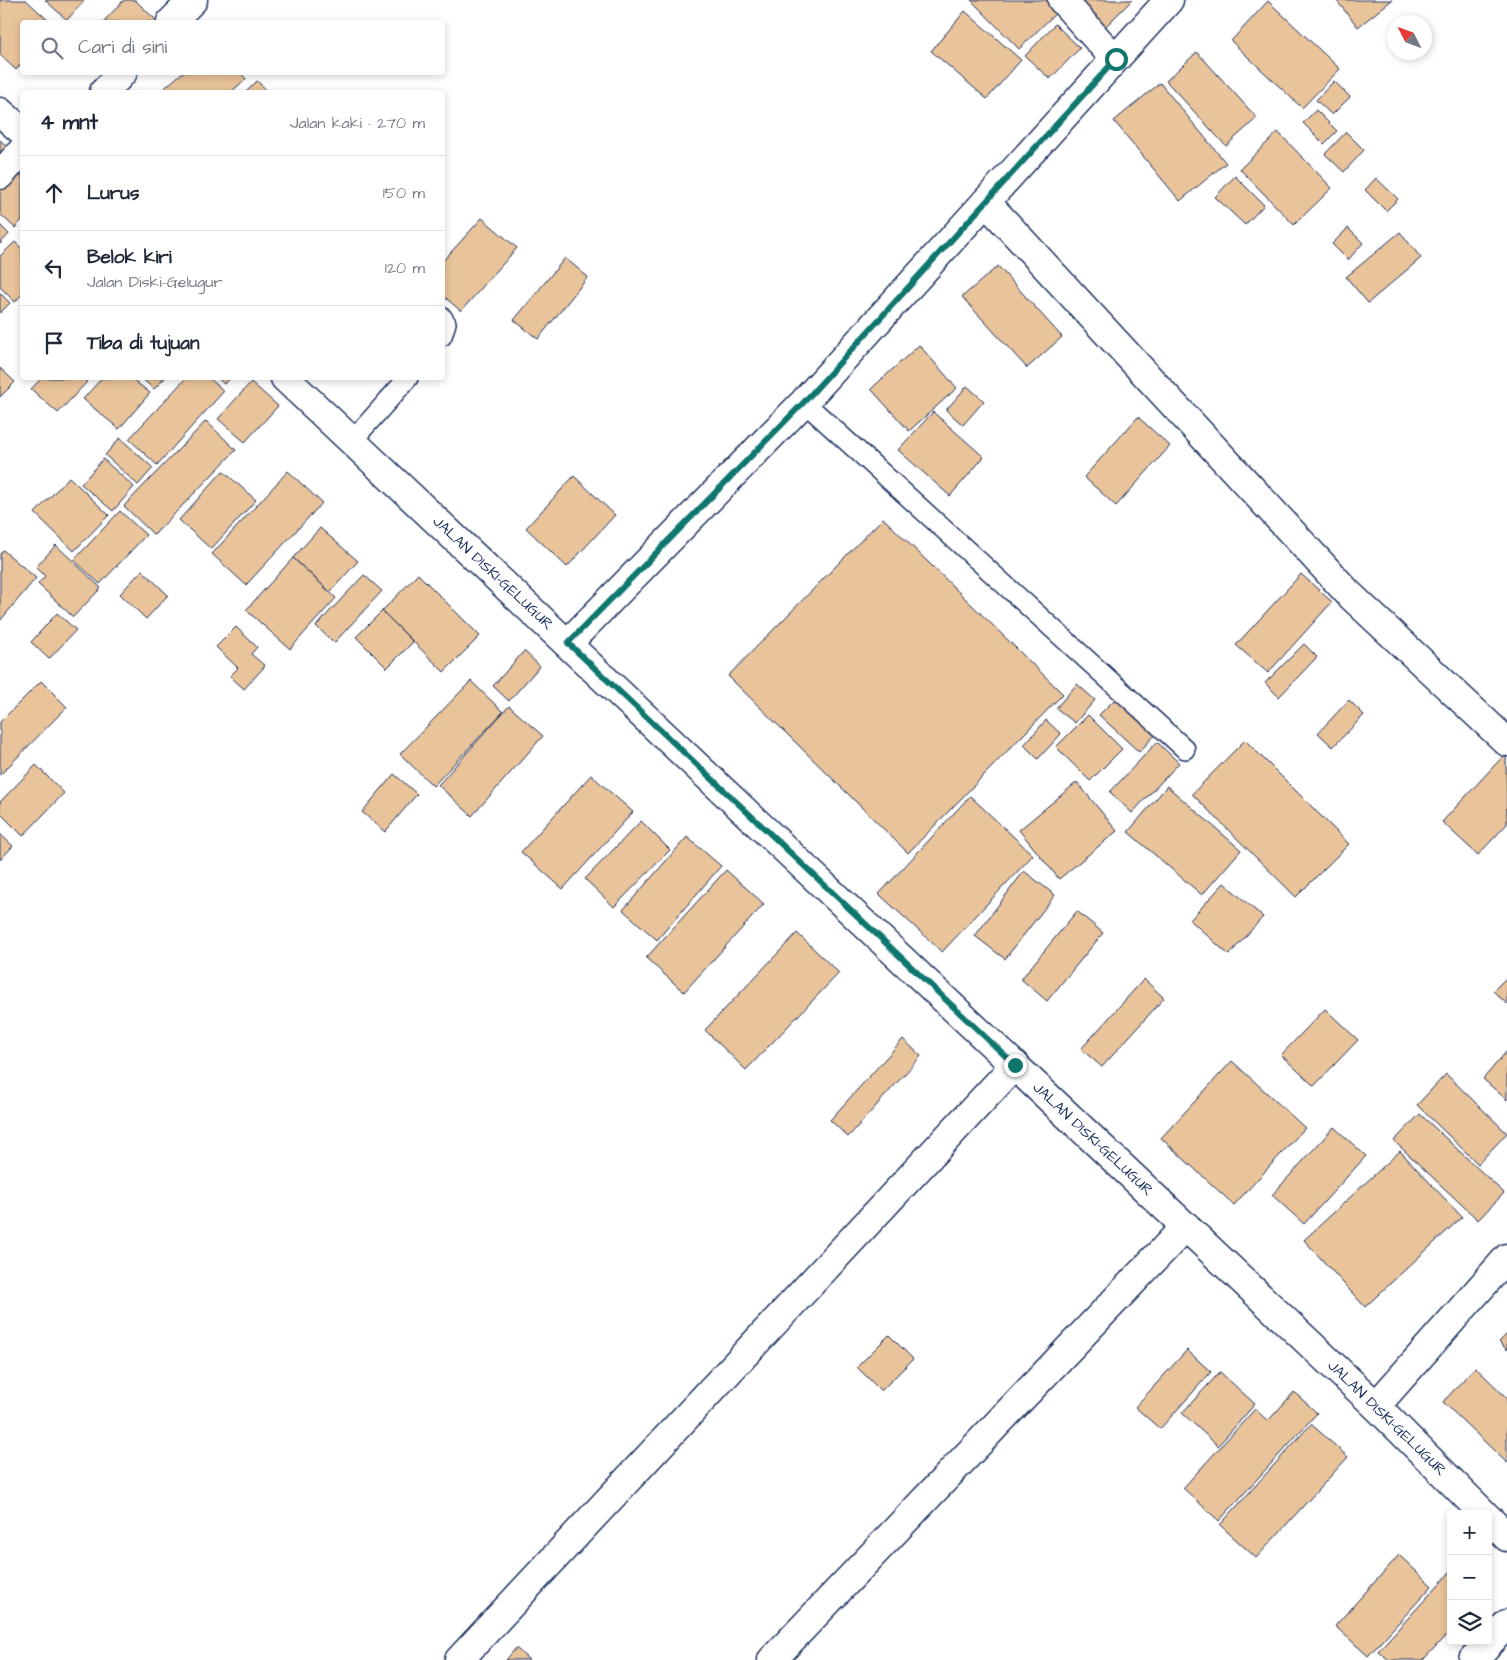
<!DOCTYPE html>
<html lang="id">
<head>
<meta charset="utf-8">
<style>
  :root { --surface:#fff; --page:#f2f2f3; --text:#1f2937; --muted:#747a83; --line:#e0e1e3 }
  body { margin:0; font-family:"Architects Daughter",sans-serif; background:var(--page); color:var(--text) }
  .controls { position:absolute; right:15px; bottom:15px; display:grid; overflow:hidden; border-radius:5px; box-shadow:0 2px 8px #0003 }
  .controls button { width:45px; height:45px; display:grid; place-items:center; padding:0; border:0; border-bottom:1px solid var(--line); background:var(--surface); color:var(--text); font:25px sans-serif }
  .compass { position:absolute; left:1387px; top:15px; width:45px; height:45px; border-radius:50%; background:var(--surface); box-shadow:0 2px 8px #0003; rotate:312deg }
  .stop { position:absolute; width:15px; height:15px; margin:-11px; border:4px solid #0f766e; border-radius:50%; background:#fff }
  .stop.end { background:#0f766e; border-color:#fff; box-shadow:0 1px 5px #0008 }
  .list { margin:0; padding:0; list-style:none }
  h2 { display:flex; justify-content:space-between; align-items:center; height:65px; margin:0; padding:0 20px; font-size:21px }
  h2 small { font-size:16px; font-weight:400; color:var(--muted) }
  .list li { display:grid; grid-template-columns:32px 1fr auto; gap:15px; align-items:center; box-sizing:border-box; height:75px; padding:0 20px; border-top:1px solid var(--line) }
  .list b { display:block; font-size:19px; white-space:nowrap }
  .list p { margin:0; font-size:16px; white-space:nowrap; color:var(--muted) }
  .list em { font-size:16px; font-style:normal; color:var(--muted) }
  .icon { flex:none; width:28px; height:28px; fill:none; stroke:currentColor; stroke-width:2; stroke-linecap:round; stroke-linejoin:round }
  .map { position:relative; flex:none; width:1507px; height:1660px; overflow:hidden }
  .search { position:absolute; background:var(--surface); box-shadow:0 2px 8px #0003; left:20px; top:20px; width:425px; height:55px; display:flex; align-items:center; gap:12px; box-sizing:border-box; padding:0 18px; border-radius:5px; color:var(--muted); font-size:19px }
  .panel { position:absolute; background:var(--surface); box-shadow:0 2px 8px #0003; left:20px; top:90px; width:425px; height:290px; border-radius:5px }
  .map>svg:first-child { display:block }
  .building { fill:#e9c399; stroke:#1b2f5e }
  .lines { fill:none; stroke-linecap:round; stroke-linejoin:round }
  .lane-casing { stroke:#1b2f5e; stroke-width:22 }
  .street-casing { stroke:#1b2f5e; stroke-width:31 }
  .secondary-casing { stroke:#1b2f5e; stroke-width:31 }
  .lane { stroke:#fff; stroke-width:19 }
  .street { stroke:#fff; stroke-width:28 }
  .secondary { stroke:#fff; stroke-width:28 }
  .route { stroke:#0f766e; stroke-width:6 }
  .labels { text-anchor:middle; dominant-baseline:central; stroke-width:4; stroke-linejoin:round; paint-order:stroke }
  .street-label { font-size:15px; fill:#1b2f5e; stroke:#fff }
</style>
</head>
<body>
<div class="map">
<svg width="1507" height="1660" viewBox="0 0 1507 1660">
  <rect width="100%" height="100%" fill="#fff"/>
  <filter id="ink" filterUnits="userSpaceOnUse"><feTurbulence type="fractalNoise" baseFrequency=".02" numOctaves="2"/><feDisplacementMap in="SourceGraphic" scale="10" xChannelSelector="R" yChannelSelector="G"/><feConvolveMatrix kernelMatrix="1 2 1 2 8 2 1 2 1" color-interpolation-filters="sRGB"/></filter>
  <g filter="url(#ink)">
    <g class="building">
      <polygon points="0,0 26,0 50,22 22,22 22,63 16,70 0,55"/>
      <polygon points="45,0 85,0 67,20"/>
      <polygon points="124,0 135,0 156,20 154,22 103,22"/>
      <polygon points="971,0 1054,0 1061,8 1019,49"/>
      <polygon points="1072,0 1132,0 1102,30"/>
      <polygon points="1336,0 1392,0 1358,27"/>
      <polygon points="1268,1 1340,69 1302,108 1231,41"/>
      <polygon points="965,11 1021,60 987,99 931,51"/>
      <polygon points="1055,24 1080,48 1050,79 1025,56"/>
      <polygon points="1197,52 1257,118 1226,146 1166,81"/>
      <polygon points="183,72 240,72 246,79 231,92 160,92"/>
      <polygon points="257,81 269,92 246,92"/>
      <polygon points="1334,81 1350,97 1332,115 1316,100"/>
      <polygon points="1160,83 1226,163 1180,201 1114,121"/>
      <polygon points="1316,110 1337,131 1324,144 1303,123"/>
      <polygon points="1278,132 1332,188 1294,225 1240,169"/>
      <polygon points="1346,132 1364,150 1344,172 1325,154"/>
      <polygon points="0,140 10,149 0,161"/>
      <polygon points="22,161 22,220 15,228 0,214 0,185"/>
      <polygon points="1235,176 1264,205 1245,225 1215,197"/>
      <polygon points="1376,178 1398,199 1386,211 1365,190"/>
      <polygon points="482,218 517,248 461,311 442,295 442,262"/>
      <polygon points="0,225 9,234 0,244"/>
      <polygon points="1348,228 1363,243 1348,260 1332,244"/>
      <polygon points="1400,232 1421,258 1368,303 1346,277"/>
      <polygon points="15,242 22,249 22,294 15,302 0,287 0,256"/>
      <polygon points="565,258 588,277 538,339 514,320"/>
      <polygon points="998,266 1062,337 1027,368 962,297"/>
      <polygon points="0,293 10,303 0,313"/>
      <polygon points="919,345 957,388 909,431 871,389"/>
      <polygon points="0,368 15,382 0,397"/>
      <polygon points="42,378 82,378 87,382 58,413 31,389"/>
      <polygon points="102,378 131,378 150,393 119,429 83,399"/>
      <polygon points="141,378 165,378 154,389"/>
      <polygon points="186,378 209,378 224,391 157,465 129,439"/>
      <polygon points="217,378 231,378 224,384"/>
      <polygon points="251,382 278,406 245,442 218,419"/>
      <polygon points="967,386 984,401 963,425 946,410"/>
      <polygon points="933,412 984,457 950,496 898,450"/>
      <polygon points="1138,417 1170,446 1116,506 1084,477"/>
      <polygon points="206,421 236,450 154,535 124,506"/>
      <polygon points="120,438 153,468 138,485 105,455"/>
      <polygon points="103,459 134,487 113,511 81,484"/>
      <polygon points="223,471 256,500 211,549 179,520"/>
      <polygon points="288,471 322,503 246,585 212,554"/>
      <polygon points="574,476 615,515 567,567 526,528"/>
      <polygon points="69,477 109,515 74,551 35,513"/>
      <polygon points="120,511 146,535 100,584 74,560"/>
      <polygon points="883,518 1063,694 908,853 728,676"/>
      <polygon points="320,528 358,561 330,592 293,558"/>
      <polygon points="56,545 101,588 73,617 38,584 45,576 36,567"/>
      <polygon points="3,550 36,578 0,621 0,554"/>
      <polygon points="293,558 336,598 290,649 246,610"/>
      <polygon points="142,570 168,595 146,619 120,594"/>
      <polygon points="418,574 480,636 444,672 382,611"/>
      <polygon points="1301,574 1332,602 1268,673 1236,645"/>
      <polygon points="364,575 382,591 334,643 316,626"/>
      <polygon points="382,611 413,642 387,668 356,637"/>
      <polygon points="57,613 76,630 49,659 31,642"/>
      <polygon points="236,627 257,647 251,654 265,666 244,689 230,676 238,668 216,647"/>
      <polygon points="1304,644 1317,657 1279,697 1265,683"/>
      <polygon points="524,651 540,666 509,701 493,686"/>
      <polygon points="41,681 67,707 0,775 0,722"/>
      <polygon points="471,681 503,712 433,786 400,754"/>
      <polygon points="1077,684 1095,700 1075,723 1056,708"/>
      <polygon points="1119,695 1158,732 1139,752 1099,715"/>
      <polygon points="1349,700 1364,715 1333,747 1318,733"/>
      <polygon points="509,706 543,736 472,816 438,785"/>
      <polygon points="1088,715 1122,749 1090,781 1056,747"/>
      <polygon points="1046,720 1061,734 1038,759 1024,745"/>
      <polygon points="1245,740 1349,844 1296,897 1192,794"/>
      <polygon points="1157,742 1179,763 1132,813 1110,792"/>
      <polygon points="1506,753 1507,824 1478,855 1442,822"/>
      <polygon points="36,765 64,793 23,836 0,813 0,802"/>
      <polygon points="394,774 417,794 385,832 362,812"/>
      <polygon points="591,775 633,812 563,889 521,852"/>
      <polygon points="1077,782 1117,831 1059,879 1019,830"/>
      <polygon points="1167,786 1241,850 1202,895 1128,832"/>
      <polygon points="970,796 1033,855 942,952 879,894"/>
      <polygon points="641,821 670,850 614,907 585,879"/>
      <polygon points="0,834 13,846 0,860"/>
      <polygon points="687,837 721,866 657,940 623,910"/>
      <polygon points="726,870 764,904 684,992 646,958"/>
      <polygon points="1024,871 1055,895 1005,959 975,936"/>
      <polygon points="1224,883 1263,917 1229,955 1190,920"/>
      <polygon points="1077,911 1103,933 1047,1001 1021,979"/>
      <polygon points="797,933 839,973 746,1070 705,1030"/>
      <polygon points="1507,977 1507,1004 1493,991"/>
      <polygon points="1144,979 1164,998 1102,1067 1081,1049"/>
      <polygon points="1325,1009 1358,1040 1314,1086 1281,1055"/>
      <polygon points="903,1039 921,1056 848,1137 830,1120"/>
      <polygon points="1507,1051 1507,1100 1483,1079"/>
      <polygon points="1232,1061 1305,1128 1234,1205 1161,1138"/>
      <polygon points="1446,1074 1507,1133 1478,1164 1417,1105"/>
      <polygon points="1420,1114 1504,1193 1478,1220 1394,1141"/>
      <polygon points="1334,1127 1366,1156 1304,1224 1272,1195"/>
      <polygon points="1400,1151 1462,1217 1365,1307 1304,1240"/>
      <polygon points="1507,1334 1507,1350 1499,1342"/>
      <polygon points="889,1335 913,1359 881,1391 857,1367"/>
      <polygon points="1187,1350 1211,1372 1160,1429 1135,1407"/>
      <polygon points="1475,1367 1507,1398 1507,1463 1443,1402"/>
      <polygon points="1220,1372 1255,1404 1218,1446 1182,1413"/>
      <polygon points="1294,1392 1317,1413 1219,1521 1183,1488 1255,1409 1268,1421"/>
      <polygon points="1311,1424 1348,1457 1256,1558 1220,1525"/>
      <polygon points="1399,1555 1432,1586 1368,1656 1335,1626"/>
      <polygon points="1451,1571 1451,1630 1423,1660 1389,1660 1378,1651"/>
      <polygon points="516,1648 529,1660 506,1660"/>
    </g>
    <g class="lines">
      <g class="lane-casing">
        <g id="lane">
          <polyline points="442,317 446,323 442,336"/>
          <polyline points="804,402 1185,749"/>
          <polyline points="352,441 408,378"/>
        </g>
      </g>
      <g class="street-casing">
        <g id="street">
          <polyline points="1062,0 1115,59"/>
          <polyline points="171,22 193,0"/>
          <polyline points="104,92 123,72"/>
          <polyline points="0,175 22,151"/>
          <polyline points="986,202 1349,594 1507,742"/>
          <polyline points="568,643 804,402 1169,0"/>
          <polyline points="1376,1406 1507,1258"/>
          <polyline points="459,1660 1015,1065"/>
          <polyline points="772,1660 1186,1226"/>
          <polyline points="1473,1660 1507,1624"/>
        </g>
      </g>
      <g class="secondary-casing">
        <g id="secondary">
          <polyline points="0,112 22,131"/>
          <polyline points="285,378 1376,1406 1484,1514"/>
          <polyline points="1488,1518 1507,1537"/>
        </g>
      </g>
      <use href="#lane" class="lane"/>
      <use href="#street" class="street"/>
      <use href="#secondary" class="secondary"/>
    </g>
  </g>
  <g class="lines" filter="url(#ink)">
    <polyline class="route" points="1015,1065 568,643 804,402 1116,59"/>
  </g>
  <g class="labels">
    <g class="street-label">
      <text transform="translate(493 573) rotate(43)">JALAN DISKI–GELUGUR</text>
      <text transform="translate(1093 1139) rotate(43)">JALAN DISKI–GELUGUR</text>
      <text transform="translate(1387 1418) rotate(44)">JALAN DISKI–GELUGUR</text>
    </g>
  </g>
</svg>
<div class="controls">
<button>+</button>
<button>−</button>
<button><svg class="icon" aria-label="layers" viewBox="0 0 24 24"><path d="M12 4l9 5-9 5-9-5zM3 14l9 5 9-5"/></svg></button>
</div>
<svg class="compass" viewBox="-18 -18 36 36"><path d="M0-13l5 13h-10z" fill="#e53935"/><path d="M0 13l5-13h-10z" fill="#747a83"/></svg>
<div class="stop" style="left:1116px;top:59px"></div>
<div class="stop end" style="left:1015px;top:1065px"></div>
<div class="search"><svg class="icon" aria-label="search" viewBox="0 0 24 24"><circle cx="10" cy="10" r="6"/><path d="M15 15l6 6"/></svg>Cari di sini</div>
<section class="panel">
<h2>4 mnt<small>Jalan kaki · 270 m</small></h2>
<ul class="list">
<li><svg class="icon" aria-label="ahead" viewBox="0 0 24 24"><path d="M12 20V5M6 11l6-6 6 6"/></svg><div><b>Lurus</b></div><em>150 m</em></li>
<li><svg class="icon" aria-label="left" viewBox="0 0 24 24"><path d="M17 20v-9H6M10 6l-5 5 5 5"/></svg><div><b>Belok kiri</b><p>Jalan Diski–Gelugur</p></div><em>120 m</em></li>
<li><svg class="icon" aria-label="arrive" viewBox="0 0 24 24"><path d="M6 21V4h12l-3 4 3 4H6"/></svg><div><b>Tiba di tujuan</b></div></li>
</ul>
</section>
</div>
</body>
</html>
